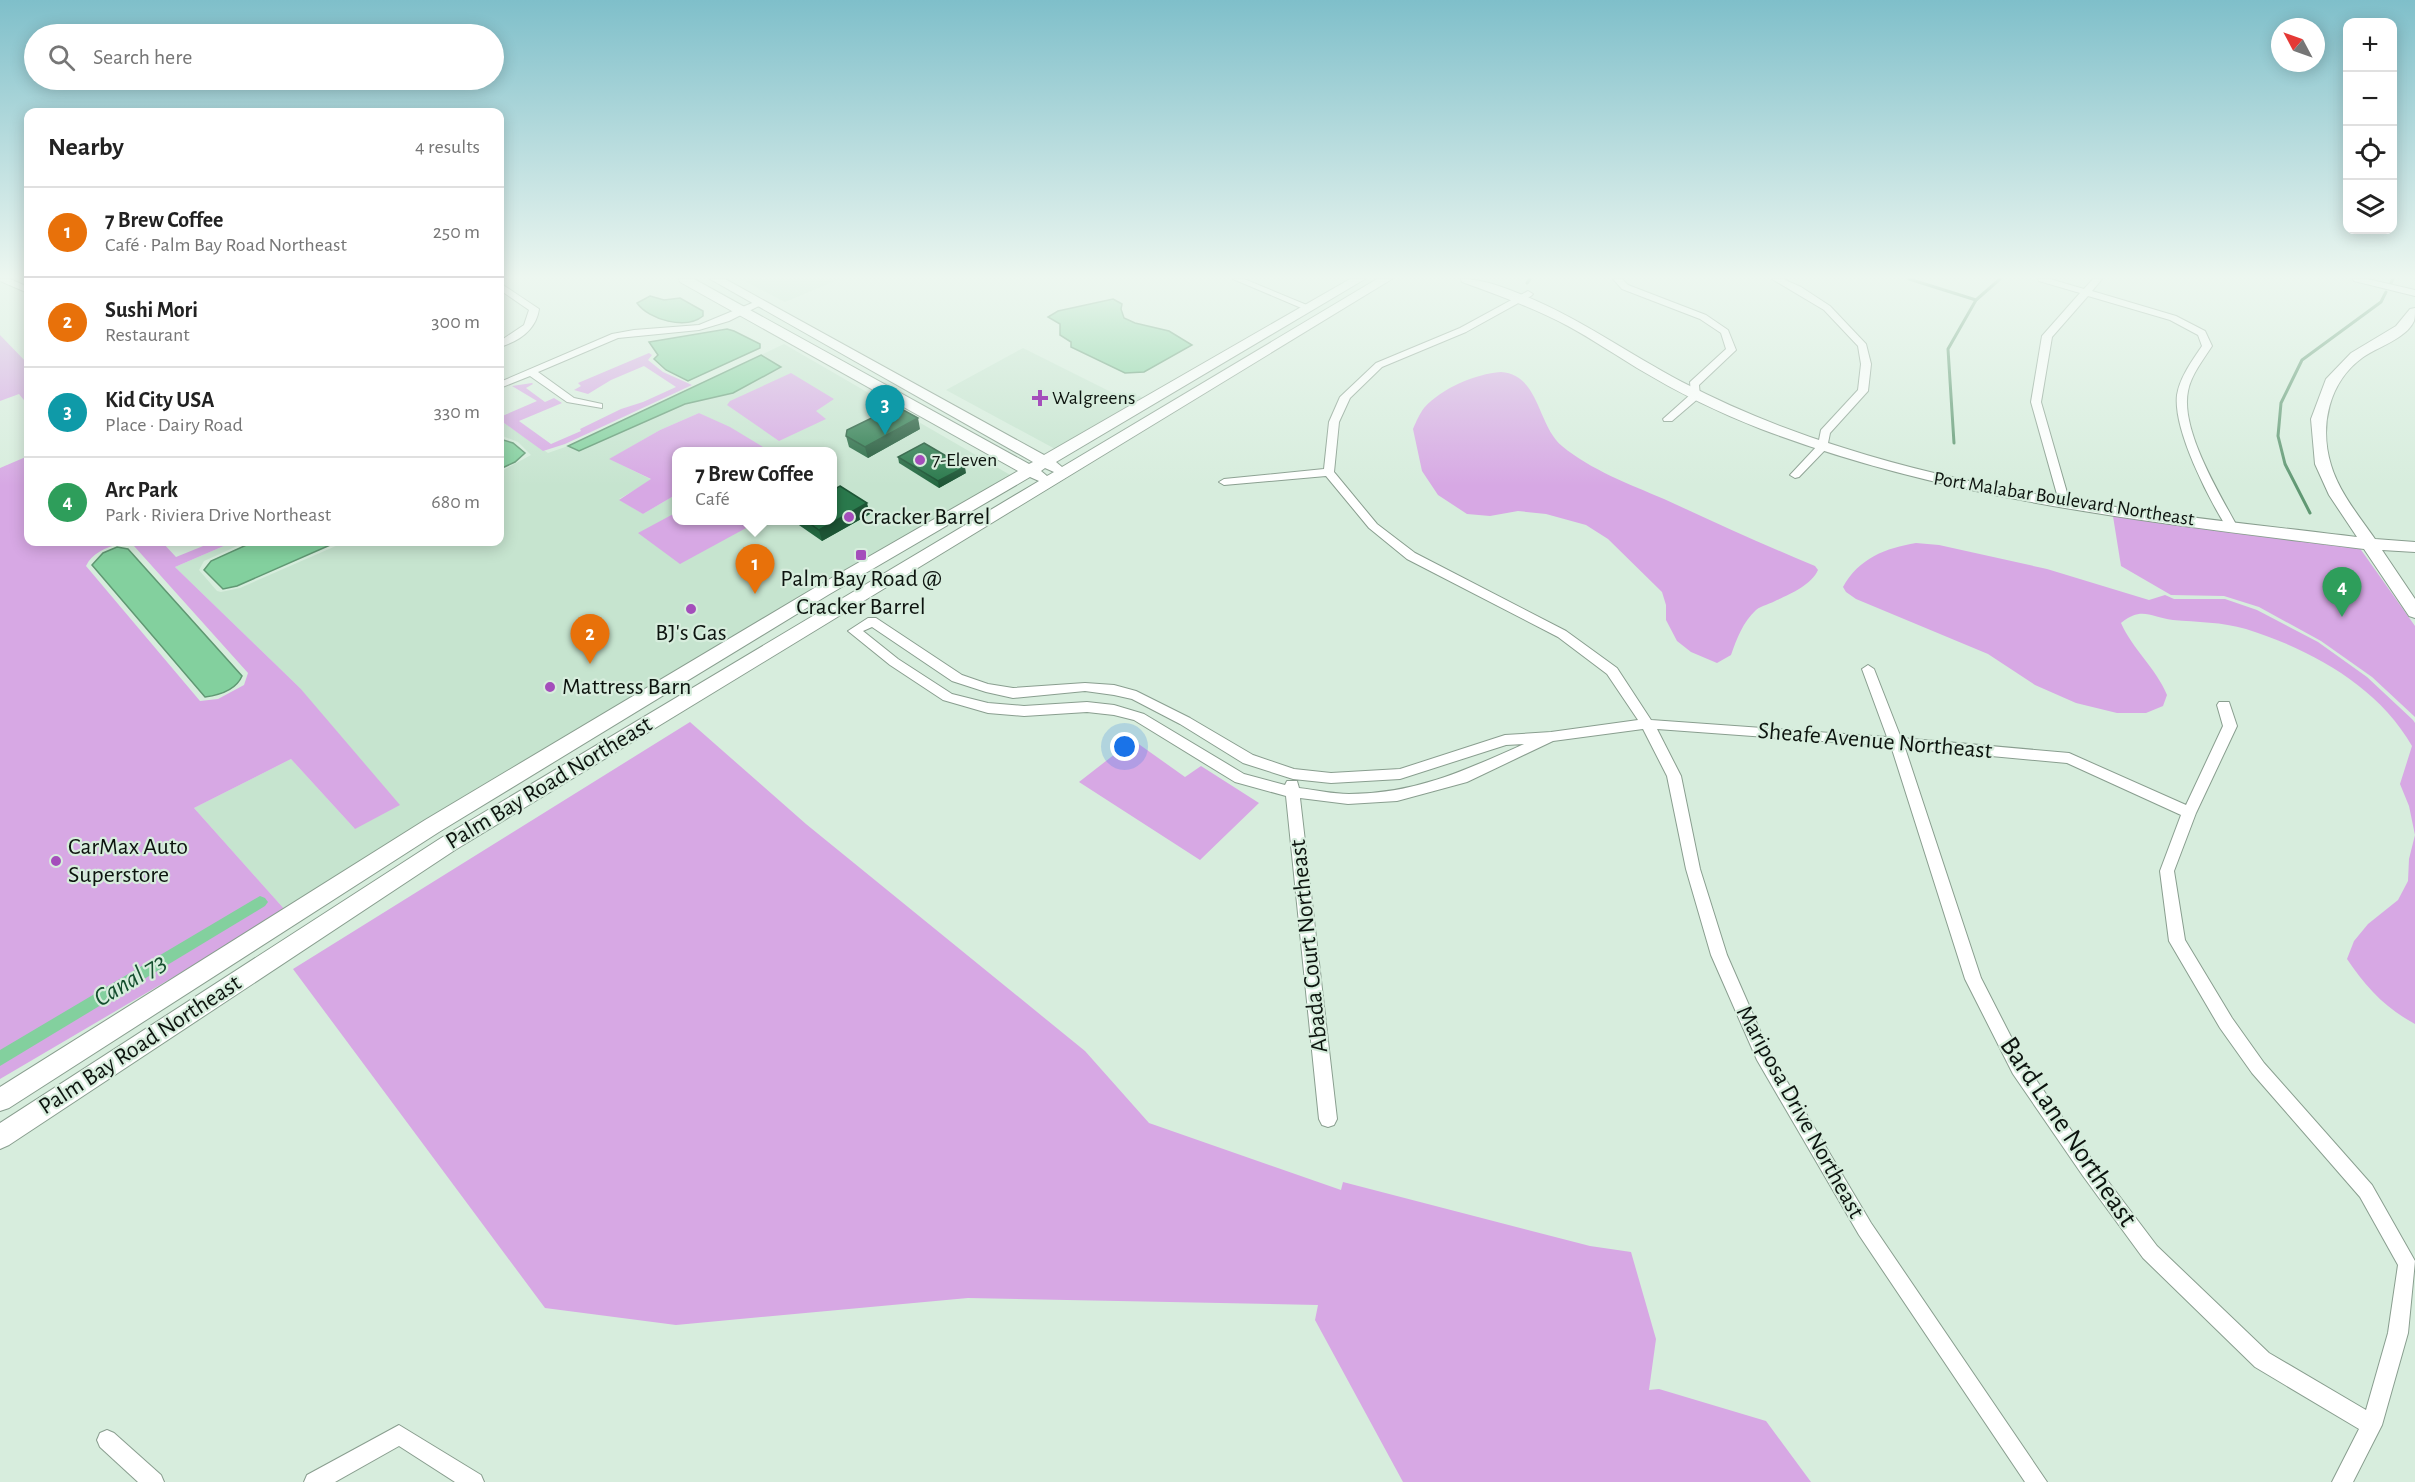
<!DOCTYPE html>
<html lang="en">
<head>
<meta charset="utf-8">
<style>
  :root { --surface:#fff; --page:#f2f2f2; --text:#222; --muted:#767676; --line:#e0e0e0; --accent:#0b8043 }
  body { margin:0; font-family:"Alegreya Sans",sans-serif; background:var(--page); color:var(--text) }
  .controls { position:absolute; right:18px; top:18px; display:grid; overflow:hidden; border-radius:12px; box-shadow:0 3px 15px #0003 }
  .controls button { width:54px; height:54px; display:grid; place-items:center; padding:0; border:0; border-bottom:2px solid var(--line); background:var(--surface); color:var(--text); font:30px sans-serif }
  .compass { position:absolute; left:2271px; top:18px; width:54px; height:54px; border-radius:50%; background:var(--surface); box-shadow:0 3px 15px #0003; rotate:311deg }
  .you { position:absolute; left:1125px; top:747px; width:21px; height:21px; margin:-15px; border:4px solid #fff; border-radius:50%; background:#1a73e8; box-shadow:0 0 0 9px #1a73e833 }
  .badge { display:grid; place-items:center; width:39px; height:39px; border-radius:50%; background:var(--accent); color:#fff; font-size:20px; font-weight:700 }
  .pin { position:absolute; translate:-50% -50px; filter:drop-shadow(0 2px 3px #0008) }
  .pin::after { content:''; position:absolute; top:32px; width:21px; height:18px; background:inherit; clip-path:polygon(0 0,100% 0,50% 100%) }
  .popup { position:absolute; left:672px; top:447px; width:165px; height:78px; box-sizing:border-box; display:grid; place-content:center; border-radius:12px; background:var(--surface); filter:drop-shadow(0 2px 4px #0005); font-size:20px; white-space:nowrap; color:var(--muted) }
  .popup b { font-size:22px; color:var(--text) }
  .popup::after { content:''; position:absolute; left:50%; top:100%; margin-left:-12px; border:12px solid transparent; border-top-color:var(--surface) }
  .list { margin:0; padding:0; list-style:none }
  h2 { display:flex; justify-content:space-between; align-items:center; height:78px; margin:0; padding:0 24px; font-size:26px }
  h2 small { font-size:20px; font-weight:400; color:var(--muted) }
  .list li { display:grid; grid-template-columns:39px 1fr auto; gap:18px; align-items:center; box-sizing:border-box; height:90px; padding:0 24px; border-top:2px solid var(--line) }
  .list b { display:block; font-size:22px; white-space:nowrap }
  .list p { margin:0; font-size:20px; white-space:nowrap; color:var(--muted) }
  .list em { font-size:20px; font-style:normal; color:var(--muted) }
  .icon { flex:none; width:33px; height:33px; fill:none; stroke:currentColor; stroke-width:2; stroke-linecap:round; stroke-linejoin:round }
  .map { position:relative; flex:none; width:2415px; height:1482px; overflow:hidden }
  .search { position:absolute; background:var(--surface); box-shadow:0 3px 15px #0003; left:24px; top:24px; width:480px; height:66px; display:flex; align-items:center; gap:15px; box-sizing:border-box; padding:0 21px; border-radius:33px; color:var(--muted); font-size:22px }
  .panel { position:absolute; background:var(--surface); box-shadow:0 3px 15px #0003; left:24px; top:108px; width:480px; height:438px; border-radius:12px }
  .map>svg:first-child { display:block }
  .built { fill:#c6e4cf; fill-rule:evenodd }
  .green { fill:#d7a8e4; fill-rule:evenodd }
  .water { fill:#83d09e; stroke:#609873; stroke-width:1.5 }
  .lines { fill:none; stroke-linecap:round; stroke-linejoin:round }
  .stream { stroke:#609873; stroke-width:3 }
  .canal { fill:#83d09e; fill-rule:evenodd }
  .street-casing { stroke:#899e8f; stroke-width:2 }
  .secondary-casing { stroke:#899e8f; stroke-width:2 }
  .street { fill:#fff; fill-rule:evenodd }
  .secondary { fill:#fff; fill-rule:evenodd }
  .wall { fill:#246841 }
  .shaded-wall { fill:#1d5535 }
  .building { fill:#2a794c; stroke:#1d5535; stroke-width:1.5 }
  .poi-dot { fill:#a44ebb; stroke:#d7eddd; stroke-width:2 }
  .labels { text-anchor:middle; dominant-baseline:central; stroke-width:4.5; stroke-linejoin:round; paint-order:stroke }
  .far-poi-label { font-size:20px; fill:#0d140f; stroke:#d7eddd; text-anchor:start }
  .far-street-label { font-size:20px; fill:#0d140f; stroke:#d7eddd }
  .poi-label { font-size:24px; fill:#0d140f; stroke:#d7eddd; text-anchor:start }
  .street-label { font-size:24px; fill:#0d140f; stroke:#d7eddd }
  .water-label { font-size:26px; font-style:italic; fill:#154f2f; stroke:#d7eddd }
  .near-street-label { font-size:28px; fill:#0d140f; stroke:#d7eddd }
</style>
</head>
<body>
<div class="map">
<svg width="2415" height="1482" viewBox="0 0 2415 1482">
  <rect width="100%" height="100%" fill="#d7eddd"/>
  <g class="built">
    <polygon points="740,279 840,279 785,302"/>
    <path d="M784,344l228,132 -726,435 -92,-103 97,-49 64,70 -55,-141 -125,-121 58,-25h13l-42,19 -5,9 18,21 4,1 19,-4 105,-46h155v-70l31,-17 -13,-13 -18,-7v-10l4,-2 44,30 20,-7 11,5 106,-47 48,-11 48,-25 -22,-12zM699,413l66,35 -7,3 75,1v68h-156v-26l-34,20 -24,-15 33,-19 -42,-21 50,-29z"/>
    <polygon points="1023,348 1125,399 1131,400 1139,396 1146,399 1057,450 946,390"/>
  </g>
  <g class="green">
    <polygon points="0,335 28,364 28,405 19,394 0,401"/>
    <polygon points="649,353 652,355 648,360 663,372 692,385 565,444 543,451 504,423 500,425 500,417 537,401 512,386 532,383 533,384 526,388 545,402 554,398 562,403 519,421 551,444 581,431 580,429 621,409 643,402 676,387 644,366 611,380 588,394 574,390 581,386 578,383"/>
    <path d="M1501,372c39,3 36,53 61,74 29,24 67,38 102,53 50,23 100,46 151,67l3,4c-6,14 -27,24 -41,30 -6,4 -15,5 -21,10 -13,12 -19,28 -25,45l-14,8 -26,-11 -14,-11 -11,-21v-15l-4,-13 -54,-53 -22,-14 -40,-11 -28,-3 -28,5 -23,-2 -29,-19 -16,-24 -9,-42c3,-7 7,-16 11,-21 18,-20 51,-34 77,-36z"/>
    <polygon points="791,373 834,399 816,411 826,419 779,441 727,405 730,401"/>
    <polygon points="699,413 730,427 765,448 758,452 677,452 677,494 643,514 619,500 651,479 609,459 660,430"/>
    <path d="M28,456v86h134l14,15 37,-15h20l-58,25 125,121 100,117 -45,24 -64,-70 -97,49 92,103 -286,168v-611zM119,544l15,2 114,127 -4,12 -26,14 -18,2 -114,-135c6,-13 19,-18 33,-22z"/>
    <polygon points="2112,510 2359,547 2415,626 2415,717 2372,677 2321,641 2259,607 2224,596 2171,595 2121,566"/>
    <polygon points="677,512 677,520 759,521 680,564 638,533"/>
    <path d="M1916,543l23,2 108,24 102,31 16,-5 9,4h51l32,11 61,32 49,35 46,43 2,3v301c-30,-16 -49,-37 -68,-65l7,-18 14,-17 30,-24 10,-19 1,-22 6,-24 -6,-29 -9,-22 12,-38c-34,-60 -102,-97 -166,-117 -24,-7 -49,-7 -73,-9 -23,-3 -31,-14 -52,3 12,27 35,45 46,72l-4,11 -17,7h-29l-41,-10 -41,-18 -47,-31 -132,-55 -10,-7 -3,-5c16,-29 43,-39 73,-44z"/>
    <polygon points="690,722 806,824 1085,1051 1149,1123 1341,1190 1343,1182 1590,1246 1631,1252 1656,1339 1649,1390 1659,1389 1766,1421 1811,1482 1403,1482 1315,1320 1318,1305 968,1298 676,1325 545,1308 293,969"/>
    <polygon points="1133,740 1185,777 1201,766 1259,803 1200,860 1079,782"/>
  </g>
  <g class="water">
    <path d="M650,296l14,4 16,-2 23,13v5c-17,14 -54,4 -66,-13z"/>
    <polygon points="1113,299 1122,304 1121,309 1124,318 1135,323 1169,331 1192,345 1144,372 1125,373 1071,347 1071,342 1060,335 1060,324 1048,317 1058,311"/>
    <polygon points="727,329 734,331 760,344 760,348 688,381 666,370 654,359 658,355 649,342"/>
    <polygon points="761,355 781,367 733,393 685,404 579,451 568,446"/>
    <polygon points="500,439 513,443 525,453 515,462 500,469"/>
    <polygon points="253,542 337,542 237,586 223,589 204,570 211,561"/>
    <path d="M117,547l11,2 114,127c-6,14 -22,19 -37,21l-113,-132 11,-12z"/>
  </g>
  <g class="lines">
    <g class="stream">
      <polyline points="1909,279 1976,300"/>
      <polyline points="1527,283 1530,279"/>
      <polyline points="2391,283 2393,279"/>
      <polyline points="1954,443 1948,349 1976,300 2000,279"/>
      <polyline points="2310,513 2285,464 2278,436 2281,403 2302,360 2381,302 2386,292"/>
    </g>
    <polygon class="canal" points="260,896 265,898 268,902 265,906 0,1066 0,1050"/>
    <g class="street-casing">
      <g id="street">
        <polygon points="0,279 10,279 28,287 28,293 0,281"/>
        <polygon points="1233,279 1244,279 1314,308 1306,310"/>
        <polygon points="1613,279 1622,279 1628,285 1706,315 1728,330 1736,350 1699,385 1700,397 1672,421 1664,421 1663,419 1691,394 1690,382 1726,349 1721,333 1700,319 1622,289"/>
        <polygon points="1772,279 1783,279 1801,287 1830,306 1866,344 1871,364 1868,391 1830,433 1827,448 1799,477 1795,478 1790,475 1818,445 1821,430 1858,390 1861,364 1858,346 1824,310"/>
        <path d="M2038,279h12l34,10 9,-10h9l-10,12 84,25 29,15 7,15c-9,14 -21,29 -24,45 -8,38 31,102 49,135l-2,2h-8c-18,-29 -54,-98 -50,-133 3,-18 15,-34 25,-49l-4,-11 -28,-15 -82,-24 -36,41 -11,65 29,101 -6,3 -4,-1 -29,-103 11,-66 38,-43 -41,-12z"/>
        <polygon points="2353,279 2367,279 2415,290 2415,296 2354,281"/>
        <path d="M500,283l39,26c-3,21 -20,32 -39,38v-6l24,-16 5,-15 -29,-20z"/>
        <path d="M1528,291l5,3 -2,2 -65,36 -84,35 -32,31 -11,24 -5,50 43,52 38,29 151,78 51,37 34,52 236,17 -25,-68 6,-4 6,4 27,69 168,15 117,52 37,-79 -6,-21 2,-3h10l8,24 -41,87 -22,58 11,69 47,78 32,45 108,122 43,76 -7,72 -26,92 -29,57h-21l27,-53 -104,-62 -112,-109 -60,-82 -70,-102 -48,-95 -74,-233 -234,-17 24,47 19,93 27,86 42,96 102,172 176,259h-22l-166,-247 -102,-175 -46,-105 -25,-86 -19,-93 -24,-47 -90,12 -86,41 -70,19 -49,3 -48,-6 37,321 -3,6 -6,2 -6,-2 -3,-6 -33,-323 -51,-14 -101,-62 -20,-5 -27,-3 -63,4 -36,-3 -45,-13 -53,-35 -42,-34 20,-13h8l86,57 26,9 25,4 72,-5 29,2 22,6 54,27 63,37 41,14 37,4 69,-4 105,-34 46,-3 87,-12 -31,-46 -49,-37 -151,-78 -38,-31 -43,-52 -102,9 -5,-3 5,-3 100,-10 5,-47 11,-25 36,-34 84,-35zM872,627l80,54 34,11 27,6 72,-7 29,4 18,4 48,25 63,39 50,16 38,4 69,-4 106,-34 18,-1c-58,26 -109,50 -175,50 -16,0 -33,-4 -50,-6l-2,-7h-10l-2,4 -41,-11 -100,-60 -30,-9 -27,-3 -63,4 -36,-3 -36,-9 -54,-35 -35,-28zM1905,748l162,15 114,52 -21,56 9,70 51,87 32,45 108,124 38,68 -10,68 -22,77 -97,-57 -112,-107 -62,-82 -70,-100 -44,-86z"/>
        <polygon points="757,301 765,303 729,321 699,330 618,338 538,372 574,398 602,404 602,408 567,402 530,376 500,388 500,382 612,334 634,330 699,325"/>
        <polygon points="399,1425 481,1475 484,1482 455,1482 399,1446 335,1482 304,1482 307,1475"/>
        <polygon points="107,1430 114,1433 161,1475 164,1482 138,1482 100,1447 97,1440 100,1433"/>
      </g>
    </g>
    <g class="secondary-casing">
      <g id="secondary">
        <path d="M679,279h15l335,185 4,-2 -323,-183h15l319,176 306,-176h15l-309,183 6,5 315,-188h15l-937,571 -446,295 -9,4v-26l441,-285 598,-357 -9,-4 -202,118 -389,237 -430,276 -9,3v-24l425,-267 391,-233 202,-116 -338,-189zM1045,468l9,4 -7,4 -6,-5z"/>
        <path d="M1461,279c21,0 39,7 59,15 58,23 107,59 162,88 52,27 106,49 162,66 166,53 341,68 513,89l-28,-42 -14,-31 -4,-45 15,-40 25,-26 45,-27 14,-17 5,-1c0,4 0,10 -1,13 -8,18 -37,26 -52,37 -33,24 -43,68 -31,107 8,27 28,51 44,74l40,3v10l-33,-2 33,49v19l-6,-2 -45,-67c-203,-26 -409,-46 -603,-120 -42,-16 -84,-37 -124,-61 -23,-14 -45,-29 -69,-42 -34,-18 -70,-31 -106,-44z"/>
      </g>
    </g>
    <use href="#street" class="street"/>
    <use href="#secondary" class="secondary"/>
  </g>
  <g class="wall">
    <polygon points="920,429 868,458 849,447 846,436"/>
    <polygon points="898,457 966,473 939,488 899,463"/>
    <polygon points="870,514 822,541 796,523 795,520 833,520"/>
  </g>
  <g class="shaded-wall">
    <polygon points="918,418 920,429 868,458 865,447"/>
    <polygon points="965,467 966,473 939,488 938,481"/>
    <polygon points="867,503 870,514 822,541 819,530"/>
  </g>
  <g class="building">
    <polygon points="896,406 918,418 865,447 846,436 847,430"/>
    <polygon points="924,443 965,467 938,481 898,457"/>
    <polygon points="840,486 867,503 819,530 805,520 833,520 833,490"/>
  </g>
  <linearGradient id="sky" x2="0" y2="1"><stop stop-color="#7fbfca"/><stop offset="0.57" stop-color="#edf7f0"/><stop offset="1" stop-color="#edf7f0" stop-opacity="0"/></linearGradient>
  <rect width="2415" height="486" fill="url(#sky)"/>
  <g class="poi-dot">
    <path d="M1037 389h6v6h6v6h-6v6h-6v-6h-6v-6h6z"/>
    <circle cx="920" cy="460" r="6"/>
    <circle cx="849" cy="517" r="6"/>
    <rect x="855" y="549" width="12" height="12" rx="3"/>
    <circle cx="691" cy="609" r="6"/>
    <circle cx="550" cy="687" r="6"/>
    <circle cx="56" cy="861" r="6"/>
  </g>
  <g class="labels">
    <g class="far-poi-label">
      <text x="1052" y="398">Walgreens</text>
      <text x="932" y="460">7-Eleven</text>
    </g>
    <g class="far-street-label">
      <text transform="translate(2064 499) rotate(9)">Port Malabar Boulevard Northeast</text>
    </g>
    <g class="poi-label">
      <text x="861" y="517">Cracker Barrel</text>
      <text x="861" y="579" text-anchor="middle">Palm Bay Road @<tspan x="861" dy="28">Cracker Barrel</tspan></text>
      <text x="691" y="633" text-anchor="middle">BJ's Gas</text>
      <text x="562" y="687">Mattress Barn</text>
      <text x="68" y="847">CarMax Auto<tspan x="68" dy="28">Superstore</tspan></text>
    </g>
    <g class="street-label">
      <text transform="translate(1875 741) rotate(5)">Sheafe Avenue Northeast</text>
      <text transform="translate(549 783) rotate(-31)">Palm Bay Road Northeast</text>
      <text transform="translate(1309 946) rotate(-96)">Abada Court Northeast</text>
      <text transform="translate(140 1045) rotate(-33)">Palm Bay Road Northeast</text>
      <text transform="translate(1800 1112) rotate(61)">Mariposa Drive Northeast</text>
    </g>
    <g class="water-label">
      <text transform="translate(130 980) rotate(-31)">Canal 73</text>
    </g>
    <g class="near-street-label">
      <text transform="translate(2068 1132) rotate(56)">Bard Lane Northeast</text>
    </g>
  </g>
</svg>
<div class="controls">
<button>+</button>
<button>−</button>
<button><svg class="icon" aria-label="locate" viewBox="0 0 24 24"><circle cx="12" cy="12" r="6"/><path d="M12 2v4M12 18v4M2 12h4M18 12h4"/></svg></button>
<button><svg class="icon" aria-label="layers" viewBox="0 0 24 24"><path d="M12 4l9 5-9 5-9-5zM3 14l9 5 9-5"/></svg></button>
</div>
<svg class="compass" viewBox="-18 -18 36 36"><path d="M0-13l5 13h-10z" fill="#e53935"/><path d="M0 13l5-13h-10z" fill="#767676"/></svg>
<div class="you"></div>
<div class="pin badge" style="left:755px;top:594px;background:#e8710a">1</div>
<div class="popup"><b>7 Brew Coffee</b>Café</div>
<div class="pin badge" style="left:590px;top:664px;background:#e8710a">2</div>
<div class="pin badge" style="left:885px;top:435px;background:#0f9aa8">3</div>
<div class="pin badge" style="left:2342px;top:617px;background:#2e9e5b">4</div>
<div class="search"><svg class="icon" aria-label="search" viewBox="0 0 24 24"><circle cx="10" cy="10" r="6"/><path d="M15 15l6 6"/></svg>Search here</div>
<section class="panel">
<h2>Nearby<small>4 results</small></h2>
<ul class="list">
<li><span class="badge" style="background:#e8710a">1</span><div><b>7 Brew Coffee</b><p>Café · Palm Bay Road Northeast</p></div><em>250 m</em></li>
<li><span class="badge" style="background:#e8710a">2</span><div><b>Sushi Mori</b><p>Restaurant</p></div><em>300 m</em></li>
<li><span class="badge" style="background:#0f9aa8">3</span><div><b>Kid City USA</b><p>Place · Dairy Road</p></div><em>330 m</em></li>
<li><span class="badge" style="background:#2e9e5b">4</span><div><b>Arc Park</b><p>Park · Riviera Drive Northeast</p></div><em>680 m</em></li>
</ul>
</section>
</div>
</body>
</html>
